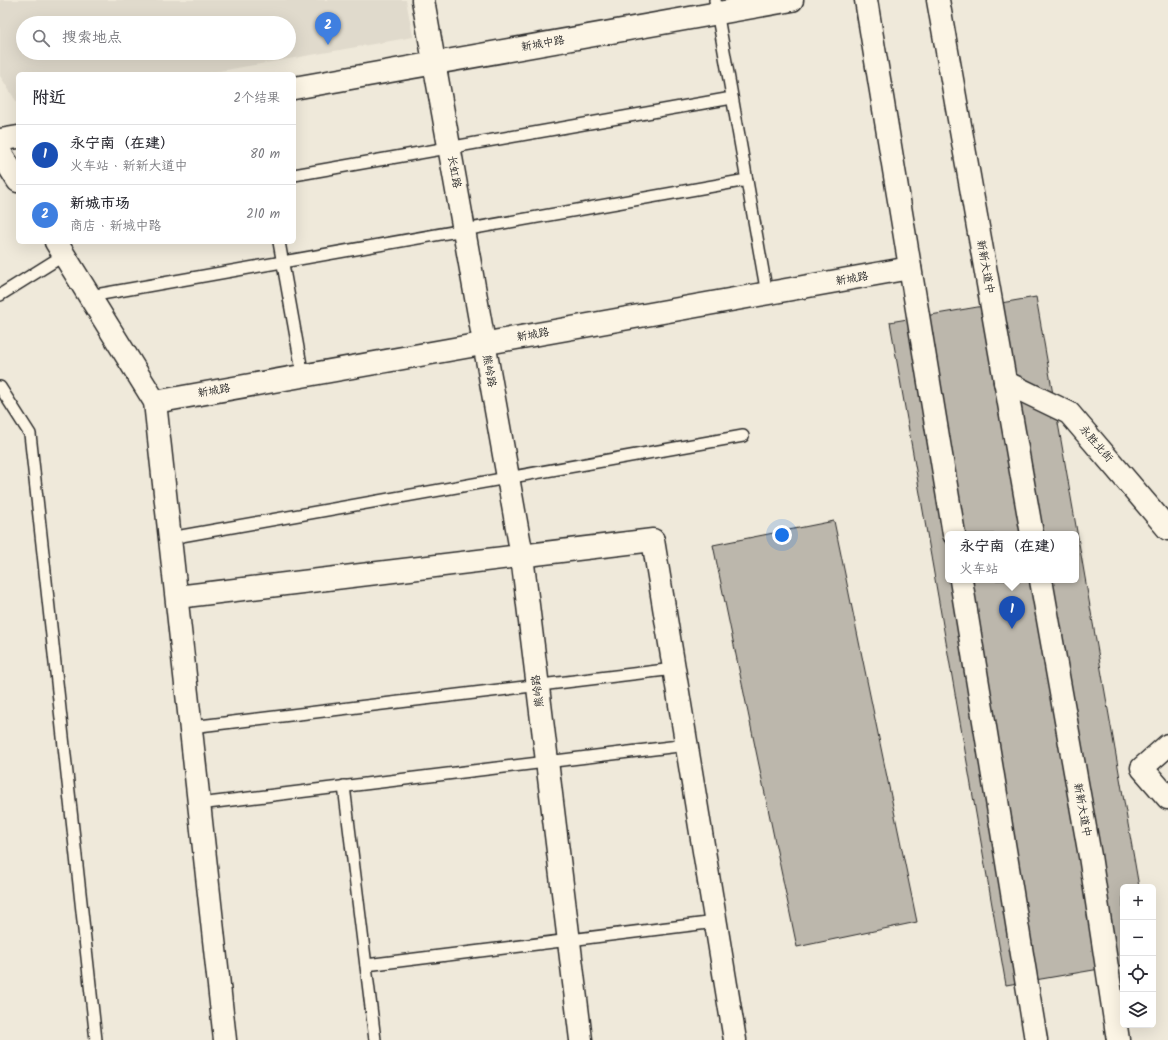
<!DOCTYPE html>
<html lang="zh">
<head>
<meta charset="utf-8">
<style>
  :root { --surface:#fff; --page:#f7f7f7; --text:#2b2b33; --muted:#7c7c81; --line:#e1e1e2; --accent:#1f6fb2 }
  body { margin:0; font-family:Kalam,"LXGW WenKai TC",sans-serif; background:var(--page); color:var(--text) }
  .controls { position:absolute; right:12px; bottom:12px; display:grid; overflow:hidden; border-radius:6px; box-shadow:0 4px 16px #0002 }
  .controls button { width:36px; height:36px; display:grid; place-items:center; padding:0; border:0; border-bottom:1px solid var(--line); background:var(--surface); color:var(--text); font:20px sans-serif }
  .you { position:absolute; left:782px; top:535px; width:14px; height:14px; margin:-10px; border:3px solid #fff; border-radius:50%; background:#1a73e8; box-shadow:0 0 0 6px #1a73e833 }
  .badge { display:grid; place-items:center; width:26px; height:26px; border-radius:50%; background:var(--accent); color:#fff; font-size:13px; font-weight:700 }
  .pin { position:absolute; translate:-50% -33px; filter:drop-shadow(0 1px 2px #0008) }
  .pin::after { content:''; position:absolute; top:21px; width:14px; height:12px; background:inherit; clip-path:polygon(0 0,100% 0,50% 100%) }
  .popup { position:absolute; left:945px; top:531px; width:134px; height:52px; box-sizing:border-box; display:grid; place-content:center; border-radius:6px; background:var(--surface); filter:drop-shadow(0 1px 3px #0005); font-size:13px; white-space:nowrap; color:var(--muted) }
  .popup b { font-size:15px; color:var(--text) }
  .popup::after { content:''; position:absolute; left:50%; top:100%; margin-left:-8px; border:8px solid transparent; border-top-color:var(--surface) }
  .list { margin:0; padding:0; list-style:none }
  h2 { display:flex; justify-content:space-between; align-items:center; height:52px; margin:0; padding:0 16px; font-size:17px }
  h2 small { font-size:13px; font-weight:400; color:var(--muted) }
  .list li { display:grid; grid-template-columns:26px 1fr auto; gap:12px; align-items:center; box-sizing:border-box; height:60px; padding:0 16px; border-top:1px solid var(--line) }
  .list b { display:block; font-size:15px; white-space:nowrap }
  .list p { margin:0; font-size:13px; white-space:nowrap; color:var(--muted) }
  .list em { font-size:13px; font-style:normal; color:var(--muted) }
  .icon { flex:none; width:22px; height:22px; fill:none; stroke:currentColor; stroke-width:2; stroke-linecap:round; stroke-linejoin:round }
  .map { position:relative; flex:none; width:1168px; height:1040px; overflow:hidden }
  .search { position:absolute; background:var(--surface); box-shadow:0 4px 16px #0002; left:16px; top:16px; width:280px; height:44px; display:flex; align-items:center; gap:10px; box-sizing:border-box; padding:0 14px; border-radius:22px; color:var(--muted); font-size:15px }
  .panel { position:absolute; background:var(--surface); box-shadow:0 4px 16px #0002; left:16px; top:72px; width:280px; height:172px; border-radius:6px }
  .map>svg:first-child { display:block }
  .built { fill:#e0dacc; fill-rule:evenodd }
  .building { fill:#bcb7ac; stroke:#2b2b2b; fill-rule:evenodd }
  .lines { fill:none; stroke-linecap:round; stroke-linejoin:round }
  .lane-casing { stroke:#2b2b2b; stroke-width:14 }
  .street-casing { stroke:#2b2b2b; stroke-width:25 }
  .primary-casing { stroke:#2b2b2b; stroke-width:25 }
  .lane { stroke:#fcf5e5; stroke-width:11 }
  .street { stroke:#fcf5e5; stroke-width:22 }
  .primary { stroke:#fcf5e5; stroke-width:22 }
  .labels { text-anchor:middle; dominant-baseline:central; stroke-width:4; stroke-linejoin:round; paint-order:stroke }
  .street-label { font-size:11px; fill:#2b2b2b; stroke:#fcf5e5 }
</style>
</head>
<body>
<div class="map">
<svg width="1168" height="1040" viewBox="0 0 1168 1040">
  <rect width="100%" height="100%" fill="#efe9da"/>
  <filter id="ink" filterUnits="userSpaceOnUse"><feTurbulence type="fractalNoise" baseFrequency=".025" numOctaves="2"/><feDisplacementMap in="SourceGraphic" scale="8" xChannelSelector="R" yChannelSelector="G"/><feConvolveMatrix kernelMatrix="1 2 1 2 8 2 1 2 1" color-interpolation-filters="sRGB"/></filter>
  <g filter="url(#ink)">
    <path class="built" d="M0,0h406l7,37 -210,37h-185v30l-18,-28zM23,23h266v30h-266z"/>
    <g class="building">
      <path d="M1036,297l103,590h-16v78l-117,20 -116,-663zM948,534h128v46h-128z"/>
      <polygon points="834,521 917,922 797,947 713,545"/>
    </g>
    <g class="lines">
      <g class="lane-casing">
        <g id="lane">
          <polyline points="715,0 767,294"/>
          <polyline points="294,175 732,98"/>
          <polyline points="279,242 303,376"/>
          <polyline points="0,295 64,255"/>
          <polyline points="90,296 747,180"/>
          <polyline points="0,387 30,434 96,1040"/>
          <polyline points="170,538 743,436"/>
          <polyline points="191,727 674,669"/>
          <polyline points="344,786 375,1040"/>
          <polyline points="199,804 687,745"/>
          <polyline points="366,965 716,922"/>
        </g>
      </g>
      <g class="street-casing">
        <g id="street">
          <polyline points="423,0 522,556 581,1040"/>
          <polyline points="294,88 792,0"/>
          <polyline points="0,140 18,137"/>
          <polyline points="0,152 18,181"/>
          <polyline points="56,242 155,402 225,1040"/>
          <polyline points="1005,382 1069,413 1168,529"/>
          <polyline points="155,402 910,268"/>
          <polyline points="177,597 653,540 735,1040"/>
          <polyline points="1168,745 1142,768 1168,798"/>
        </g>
      </g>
      <g class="primary-casing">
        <g id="primary">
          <polyline points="866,0 954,534"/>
          <polyline points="938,0 1032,534"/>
          <polyline points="961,580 1036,1040"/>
          <polyline points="1041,580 1090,856 1118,1040"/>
        </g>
      </g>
      <use href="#lane" class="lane"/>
      <use href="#street" class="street"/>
      <use href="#primary" class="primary"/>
    </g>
  </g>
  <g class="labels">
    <g class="street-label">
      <text transform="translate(543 44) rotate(-10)">新城中路</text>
      <text transform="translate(454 172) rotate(80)">长虹路</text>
      <text transform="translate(985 267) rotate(80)">新新大道中</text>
      <text transform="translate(852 279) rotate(-10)">新城路</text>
      <text transform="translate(533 335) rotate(-10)">新城路</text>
      <text transform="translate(489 371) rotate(80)">熊岭路</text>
      <text transform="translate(214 391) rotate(-10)">新城路</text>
      <text transform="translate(1096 444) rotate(49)">永胜北街</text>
      <text transform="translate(538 691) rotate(-97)">熊岭路</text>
      <text transform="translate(1082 810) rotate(80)">新新大道中</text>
    </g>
  </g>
</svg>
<div class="controls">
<button>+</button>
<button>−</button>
<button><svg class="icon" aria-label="locate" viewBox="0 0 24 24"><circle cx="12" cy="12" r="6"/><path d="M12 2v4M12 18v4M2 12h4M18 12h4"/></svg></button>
<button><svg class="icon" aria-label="layers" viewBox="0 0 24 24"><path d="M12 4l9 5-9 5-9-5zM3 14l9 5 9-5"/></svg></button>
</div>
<div class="you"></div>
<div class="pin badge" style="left:1012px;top:629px;background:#1a4fb4">1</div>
<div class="popup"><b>永宁南（在建）</b>火车站</div>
<div class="pin badge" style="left:328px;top:45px;background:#3f7fe0">2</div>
<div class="search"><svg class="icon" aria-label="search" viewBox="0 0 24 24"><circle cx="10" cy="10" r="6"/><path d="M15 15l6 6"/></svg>搜索地点</div>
<section class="panel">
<h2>附近<small>2个结果</small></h2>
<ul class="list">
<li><span class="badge" style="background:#1a4fb4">1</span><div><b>永宁南（在建）</b><p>火车站 · 新新大道中</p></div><em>80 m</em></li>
<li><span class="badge" style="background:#3f7fe0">2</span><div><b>新城市场</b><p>商店 · 新城中路</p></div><em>210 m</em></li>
</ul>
</section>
</div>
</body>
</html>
